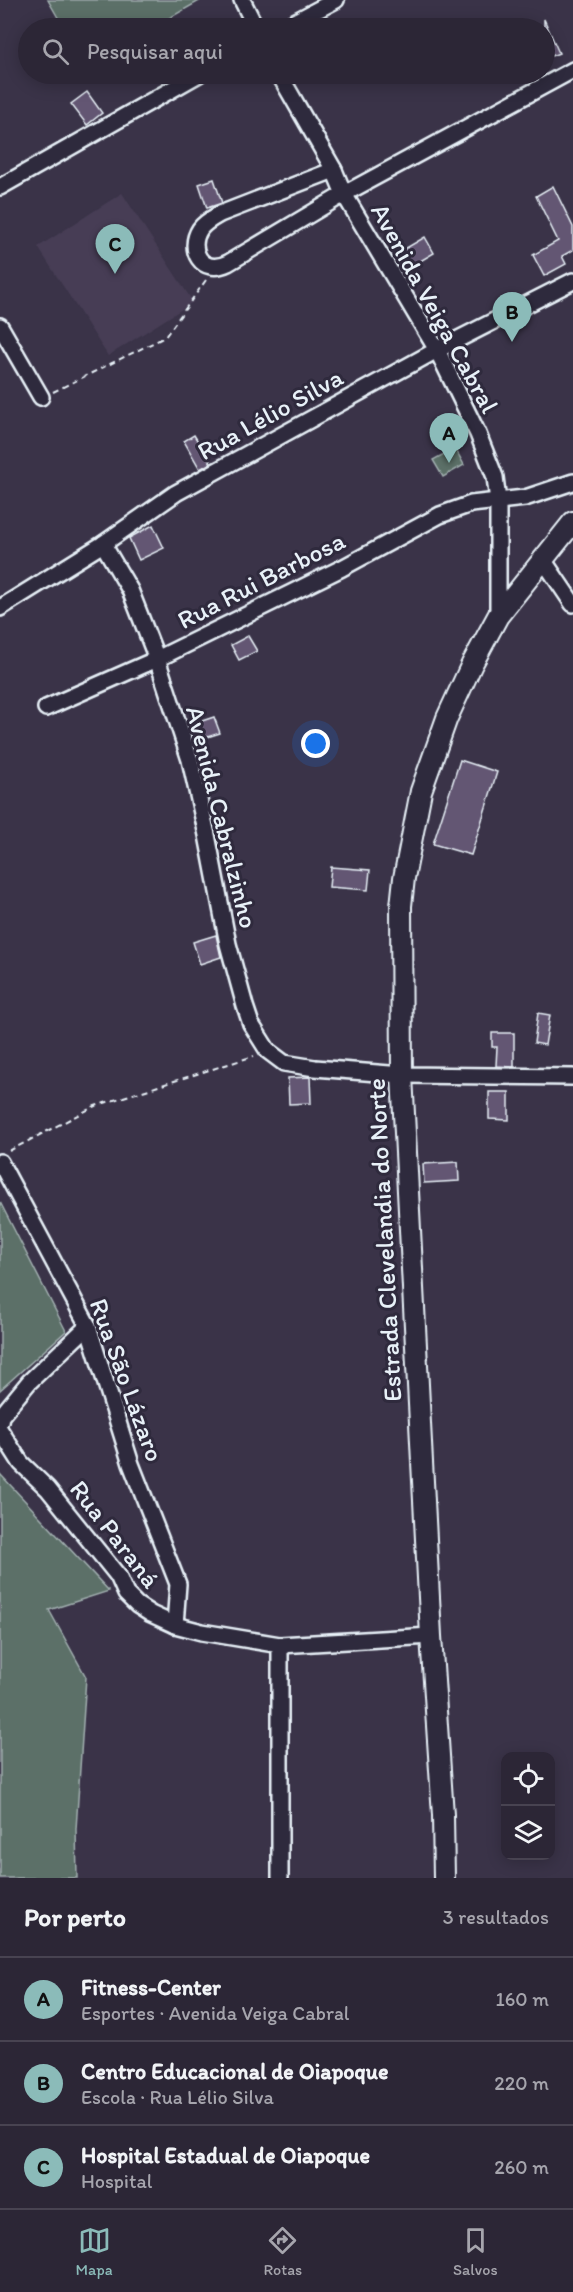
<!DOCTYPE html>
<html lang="pt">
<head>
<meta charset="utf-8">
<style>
  :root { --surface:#2c2636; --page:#383242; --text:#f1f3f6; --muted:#a6a5ad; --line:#484351; --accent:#8bbbb9 }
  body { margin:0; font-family:Itim,sans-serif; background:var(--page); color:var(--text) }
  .controls { position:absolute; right:18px; bottom:18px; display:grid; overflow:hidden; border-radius:12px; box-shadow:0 3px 15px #0003 }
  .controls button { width:54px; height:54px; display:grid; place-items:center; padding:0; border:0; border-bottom:2px solid var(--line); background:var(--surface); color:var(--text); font:30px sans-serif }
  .you { position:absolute; left:316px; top:744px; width:21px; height:21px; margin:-15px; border:4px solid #fff; border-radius:50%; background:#1a73e8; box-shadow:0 0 0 9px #1a73e833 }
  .badge { display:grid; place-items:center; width:39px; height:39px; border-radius:50%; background:var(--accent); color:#111; font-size:20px; font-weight:700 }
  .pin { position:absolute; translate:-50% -50px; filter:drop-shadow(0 2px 3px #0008) }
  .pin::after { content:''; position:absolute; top:32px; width:21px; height:18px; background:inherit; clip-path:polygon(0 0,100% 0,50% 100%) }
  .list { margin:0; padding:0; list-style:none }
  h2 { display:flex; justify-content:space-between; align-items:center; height:78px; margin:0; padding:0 24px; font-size:26px }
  h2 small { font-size:20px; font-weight:400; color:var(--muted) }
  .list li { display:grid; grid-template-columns:39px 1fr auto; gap:18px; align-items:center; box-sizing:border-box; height:84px; padding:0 24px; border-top:2px solid var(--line) }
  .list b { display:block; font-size:22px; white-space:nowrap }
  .list p { margin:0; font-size:20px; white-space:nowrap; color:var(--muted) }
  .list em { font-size:20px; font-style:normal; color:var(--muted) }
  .icon { flex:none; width:33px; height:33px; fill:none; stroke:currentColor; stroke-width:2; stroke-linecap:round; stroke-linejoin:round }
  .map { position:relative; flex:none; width:573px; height:1878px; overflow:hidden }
  .search { position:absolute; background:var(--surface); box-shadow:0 3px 15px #0003; left:18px; right:18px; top:18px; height:66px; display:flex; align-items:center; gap:15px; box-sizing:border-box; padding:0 21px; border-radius:33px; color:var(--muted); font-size:22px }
  .sheet { height:330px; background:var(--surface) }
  nav { display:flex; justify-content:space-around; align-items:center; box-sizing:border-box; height:84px; border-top:2px solid var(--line); background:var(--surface); font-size:16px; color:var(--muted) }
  nav a { display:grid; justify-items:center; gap:3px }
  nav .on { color:var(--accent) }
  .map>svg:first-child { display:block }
  .built { fill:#473e55 }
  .green { fill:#5b6f68; stroke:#a2b0b0; stroke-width:1.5 }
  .building { fill:#645773; stroke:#e8f1f8; stroke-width:1.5 }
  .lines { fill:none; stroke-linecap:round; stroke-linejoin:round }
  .minor-casing { stroke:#e8f1f8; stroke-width:20 }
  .tertiary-casing { stroke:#e8f1f8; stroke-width:24 }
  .path { stroke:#e8f1f8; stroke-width:2; stroke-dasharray:6 4.5; stroke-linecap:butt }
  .minor { stroke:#2f2a3d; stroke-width:15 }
  .tertiary { stroke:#2f2a3d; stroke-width:20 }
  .labels { text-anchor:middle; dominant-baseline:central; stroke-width:6; stroke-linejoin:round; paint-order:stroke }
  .street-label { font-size:26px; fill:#e8f1f8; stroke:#2f2a3d }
</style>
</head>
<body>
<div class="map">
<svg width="573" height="1878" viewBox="0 0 573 1878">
  <rect width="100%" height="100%" fill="#3a3348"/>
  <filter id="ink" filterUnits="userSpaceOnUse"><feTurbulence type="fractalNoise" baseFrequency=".0167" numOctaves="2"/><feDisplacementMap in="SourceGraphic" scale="12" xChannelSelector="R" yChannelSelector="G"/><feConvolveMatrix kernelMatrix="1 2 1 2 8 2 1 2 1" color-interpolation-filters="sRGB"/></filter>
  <g filter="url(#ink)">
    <polygon class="built" points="122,193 193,302 108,356 38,247"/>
    <g class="green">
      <polygon points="48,0 201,0 152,28 64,28"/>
      <polygon points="455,448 464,465 443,477 433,460"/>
      <polygon points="0,1202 66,1331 0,1390"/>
      <polygon points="0,1474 109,1591 49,1610 86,1677 76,1829 77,1878 0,1878"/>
    </g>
    <g class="building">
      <polygon points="544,19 559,53 544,59"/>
      <polygon points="87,92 102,113 87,125 71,104"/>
      <polygon points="214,179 222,203 207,208 199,184"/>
      <polygon points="553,186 573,227 573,250 562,256 566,264 544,276 533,255 558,241 536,196"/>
      <polygon points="425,237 434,253 405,270 396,254"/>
      <polygon points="194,435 211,463 200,469 184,441"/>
      <polygon points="153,525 164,548 139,560 129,538"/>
      <polygon points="248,636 257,651 239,660 231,645"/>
      <polygon points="214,717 220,733 198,740 193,724"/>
      <polygon points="460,760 497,772 471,855 433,844"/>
      <polygon points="331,867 370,870 368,890 329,887"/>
      <polygon points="216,935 221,957 200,964 193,942"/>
      <polygon points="538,1013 550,1015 545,1045 534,1043"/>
      <polygon points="492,1033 514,1033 514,1067 496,1066 497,1047 492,1047"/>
      <polygon points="310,1077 311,1103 289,1104 288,1078"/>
      <polygon points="489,1092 509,1092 509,1120 489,1119"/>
      <polygon points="458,1162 459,1181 424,1183 423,1164"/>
    </g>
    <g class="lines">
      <g class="minor-casing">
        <g id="minor">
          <polyline points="242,0 256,28"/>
          <polyline points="283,28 336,0"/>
          <polyline points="279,74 334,170 344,194 437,350 478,434 495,477 498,501 498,616"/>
          <path d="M334,170l-114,44c-7,4 -15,8 -20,15 -13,20 1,47 28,34l116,-69 229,-124"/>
          <polyline points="0,187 199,74"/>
          <polyline points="0,326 41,397"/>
          <polyline points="103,544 130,590 157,659 190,760 207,835 228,944 245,1006 251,1024 268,1051 284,1063 315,1068 402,1075 573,1077"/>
          <polyline points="544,561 573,604"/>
          <polyline points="0,608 103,544 176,493 437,350 573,281"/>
          <polyline points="46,708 157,659 342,568 440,515 471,504 525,498 573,482"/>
          <polyline points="0,1162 88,1326 131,1464 178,1584 175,1625"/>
          <polyline points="0,1421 1,1416 29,1382 88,1326"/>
          <polyline points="0,1430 21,1463 48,1489 118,1576 126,1594 137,1605 151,1614 175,1625 202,1632 280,1645 431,1636"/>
          <polyline points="280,1645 280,1878"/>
        </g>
      </g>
      <g class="tertiary-casing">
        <polyline id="tertiary" points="444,1878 443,1815 431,1636 402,1075 401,906 404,878 421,791 447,718 472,664 498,616 573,522"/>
      </g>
      <g class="path">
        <polyline points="53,392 165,337 206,280"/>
        <polyline points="9,1151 95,1106 254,1056"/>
      </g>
      <use href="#minor" class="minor"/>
      <use href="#tertiary" class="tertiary"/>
    </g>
  </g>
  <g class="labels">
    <g class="street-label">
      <text transform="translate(435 308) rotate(61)">Avenida Veiga Cabral</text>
      <text transform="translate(270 414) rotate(-29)">Rua Lélio Silva</text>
      <text transform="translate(261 580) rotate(-27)">Rua Rui Barbosa</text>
      <text transform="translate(222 817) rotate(76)">Avenida Cabralzinho</text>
      <text transform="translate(384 1240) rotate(-93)">Estrada Clevelandia do Norte</text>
      <text transform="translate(127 1380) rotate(70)">Rua São Lázaro</text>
      <text transform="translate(115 1534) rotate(52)">Rua Paraná</text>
    </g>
  </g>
</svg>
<div class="controls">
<button><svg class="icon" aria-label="locate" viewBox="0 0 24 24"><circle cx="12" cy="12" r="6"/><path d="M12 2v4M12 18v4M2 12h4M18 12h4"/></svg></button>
<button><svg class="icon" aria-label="layers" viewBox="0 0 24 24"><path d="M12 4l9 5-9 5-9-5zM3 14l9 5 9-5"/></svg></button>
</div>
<div class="you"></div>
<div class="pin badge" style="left:449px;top:463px">A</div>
<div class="pin badge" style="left:512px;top:342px">B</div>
<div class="pin badge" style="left:115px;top:274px">C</div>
<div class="search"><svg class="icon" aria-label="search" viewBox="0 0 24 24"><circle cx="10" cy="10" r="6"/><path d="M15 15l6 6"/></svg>Pesquisar aqui</div>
</div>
<section class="sheet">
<h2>Por perto<small>3 resultados</small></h2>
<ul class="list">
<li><span class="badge">A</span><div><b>Fitness-Center</b><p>Esportes · Avenida Veiga Cabral</p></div><em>160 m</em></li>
<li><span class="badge">B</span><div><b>Centro Educacional de Oiapoque</b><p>Escola · Rua Lélio Silva</p></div><em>220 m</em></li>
<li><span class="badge">C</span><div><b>Hospital Estadual de Oiapoque</b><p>Hospital</p></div><em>260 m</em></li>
</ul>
</section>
<nav>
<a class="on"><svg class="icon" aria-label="map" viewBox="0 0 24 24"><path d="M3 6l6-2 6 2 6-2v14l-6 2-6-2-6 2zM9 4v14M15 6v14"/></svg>Mapa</a>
<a><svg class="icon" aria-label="directions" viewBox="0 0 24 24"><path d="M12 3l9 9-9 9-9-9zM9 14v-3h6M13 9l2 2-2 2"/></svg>Rotas</a>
<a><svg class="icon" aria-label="saved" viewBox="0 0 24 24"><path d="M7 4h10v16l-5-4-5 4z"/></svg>Salvos</a>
</nav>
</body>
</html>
